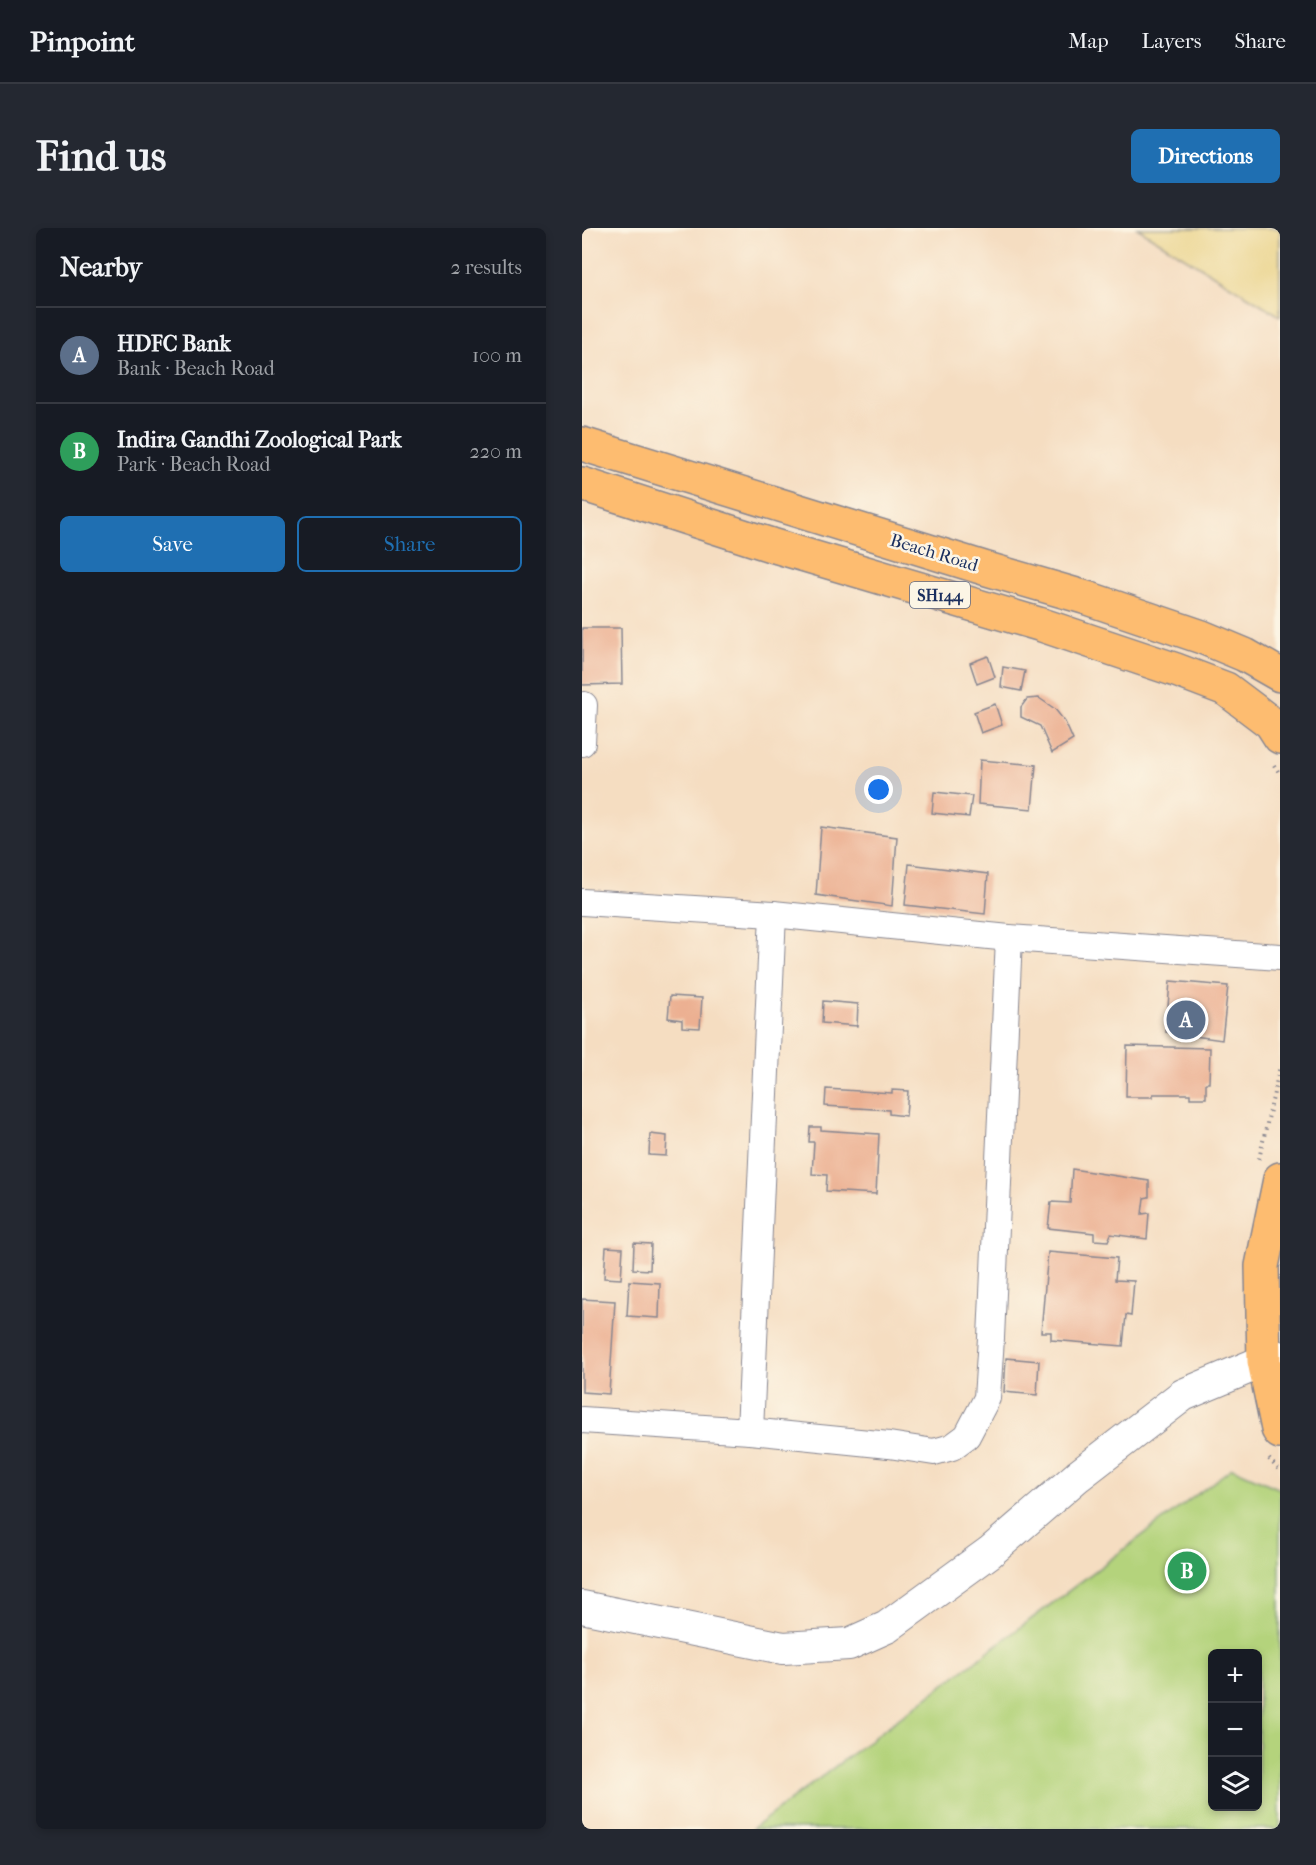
<!DOCTYPE html>
<html lang="en">
<head>
<meta charset="utf-8">
<style>
  :root { --surface:#171b24; --page:#242831; --text:#f1f3f6; --muted:#9ea1a6; --line:#363941; --accent:#1f6fb2 }
  body { margin:0; font-family:"IM FELL French Canon",serif; background:var(--page); color:var(--text) }
  .controls { position:absolute; right:18px; bottom:18px; display:grid; overflow:hidden; border-radius:9px; box-shadow:0 3px 9px #0003 }
  .controls button { width:54px; height:54px; display:grid; place-items:center; padding:0; border:0; border-bottom:2px solid var(--line); background:var(--surface); color:var(--text); font:30px sans-serif }
  .you { position:absolute; left:297px; top:562px; width:21px; height:21px; margin:-15px; border:4px solid #fff; border-radius:50%; background:#1a73e8; box-shadow:0 0 0 9px #1a73e833 }
  .badge { display:grid; place-items:center; width:39px; height:39px; border-radius:50%; background:var(--accent); color:#fff; font-size:20px; font-weight:700 }
  .pin { position:absolute; translate:-50% -50%; border:3px solid #fff; box-shadow:0 2px 6px #0006 }
  .list { margin:0; padding:0; list-style:none }
  h2 { display:flex; justify-content:space-between; align-items:center; height:78px; margin:0; padding:0 24px; font-size:26px }
  h2 small { font-size:20px; font-weight:400; color:var(--muted) }
  .list li { display:grid; grid-template-columns:39px 1fr auto; gap:18px; align-items:center; box-sizing:border-box; height:96px; padding:0 24px; border-top:2px solid var(--line) }
  .list b { display:block; font-size:22px; white-space:nowrap }
  .list p { margin:0; font-size:20px; white-space:nowrap; color:var(--muted) }
  .list em { font-size:20px; font-style:normal; color:var(--muted) }
  .actions { display:flex; gap:12px; padding:18px 24px }
  .actions a { flex:1; padding:14px 0; border:2px solid var(--accent); border-radius:9px; text-align:center; font-size:21px; color:var(--accent) }
  .actions .main { background:var(--accent); color:#fff }
  .icon { flex:none; width:33px; height:33px; fill:none; stroke:currentColor; stroke-width:2; stroke-linecap:round; stroke-linejoin:round }
  .map { position:relative; flex:none; width:698px; height:1601px; overflow:hidden; border-radius:9px }
  header { display:flex; align-items:center; gap:36px; box-sizing:border-box; height:84px; padding:0 30px; background:var(--surface); border-bottom:2px solid var(--line) }
  header strong { font-size:28px }
  nav { display:flex; gap:33px; margin-inline-start:auto; font-size:21px }
  .intro { display:flex; align-items:center; justify-content:space-between; box-sizing:border-box; height:144px; padding:0 36px }
  h1 { margin:0; font-size:42px }
  .button { padding:15px 27px; border-radius:9px; background:var(--accent); color:#fff; font-size:21px; font-weight:700 }
  main { display:flex; gap:36px; padding:0 36px }
  aside { flex:1; background:var(--surface); border-radius:9px; box-shadow:0 3px 9px #0003 }
  .map>svg:first-child { display:block }
  .green { fill:#b4d37b; stroke:#68816c; stroke-width:1.5; fill-rule:evenodd }
  .sand { fill:#eeda9e; stroke:#84847e; stroke-width:1.5 }
  .building { fill:#ecb092 }
  .lines { fill:none; stroke-linecap:round; stroke-linejoin:round }
  .minor-casing { stroke:#888690; stroke-width:28 }
  .tertiary-casing { stroke:#888690; stroke-width:34 }
  .primary-casing { stroke:#888690; stroke-width:36 }
  .path { stroke:#888690; stroke-width:4; stroke-dasharray:1.5 4.5; stroke-linecap:butt }
  .minor { stroke:#fff; stroke-width:26 }
  .tertiary { stroke:#fff; stroke-width:32 }
  .primary { stroke:#fdbc70; stroke-width:33 }
  .labels { text-anchor:middle; dominant-baseline:central; stroke-width:5; stroke-linejoin:round; paint-order:stroke }
  .shield { fill:#fcf5e5; stroke:#5e6a86; stroke-width:1.5 }
  .shield-label { font-size:16px; font-weight:bold; fill:#1b2f5e }
  .street-label { font-size:18px; fill:#1b2f5e; stroke:#fcf5e5 }
</style>
</head>
<body>
<header>
<strong>Pinpoint</strong>
<nav><a>Map</a><a>Layers</a><a>Share</a></nav>
</header>
<div class="intro"><h1>Find us</h1><a class="button">Directions</a></div>
<main>
<aside>
<h2>Nearby<small>2 results</small></h2>
<ul class="list">
<li><span class="badge" style="background:#5c6f8a">A</span><div><b>HDFC Bank</b><p>Bank · Beach Road</p></div><em>100 m</em></li>
<li><span class="badge" style="background:#2e9e5b">B</span><div><b>Indira Gandhi Zoological Park</b><p>Park · Beach Road</p></div><em>220 m</em></li>
</ul>
<div class="actions"><a class="main">Save</a><a>Share</a></div>
</aside>
<div class="map">
<svg width="698" height="1601" viewBox="0 0 698 1601">
  <rect width="100%" height="100%" fill="#fcf5e5"/>
  <filter id="ink" filterUnits="userSpaceOnUse"><feTurbulence type="fractalNoise" baseFrequency=".0167" numOctaves="2"/><feDisplacementMap in="SourceGraphic" scale="12" xChannelSelector="R" yChannelSelector="G"/><feConvolveMatrix kernelMatrix="1 2 1 2 8 2 1 2 1" color-interpolation-filters="sRGB"/></filter>
  <filter id="wash" filterUnits="userSpaceOnUse"><feTurbulence type="fractalNoise" baseFrequency=".008" numOctaves="4" result="noise"/><feDisplacementMap in="SourceGraphic" scale="24" xChannelSelector="R" yChannelSelector="G"/><feGaussianBlur stdDeviation="1.35" result="paint"/><feColorMatrix in="noise" values="0 0 0 0 0 0 0 0 0 0 0 0 0 0 0 0 0 1.4 0 .05"/><feComposite in="paint" operator="in"/></filter>
  <g filter="url(#wash)">
    <rect width="100%" height="100%" fill="#f5ddc1"/>
    <path class="green" d="M650,1240l48,21v340h-528zM630,1426h46v152h-46z"/>
    <polygon class="sand" points="555,0 698,0 698,88"/>
    <g id="blocks">
      <g class="building">
        <polygon points="0,400 39,400 40,456 0,457"/>
        <polygon points="406,428 413,449 395,456 388,435"/>
        <polygon points="421,439 443,443 439,463 419,459"/>
        <polygon points="457,470 473,481 483,494 491,512 470,525 458,498 439,489 439,479 445,471"/>
        <polygon points="413,476 420,497 399,505 392,484"/>
        <polygon points="398,532 454,537 450,581 396,576"/>
        <polygon points="352,564 390,568 387,589 350,585"/>
        <polygon points="239,599 315,609 310,678 234,667"/>
        <polygon points="327,636 406,646 403,686 323,677"/>
        <polygon points="588,753 646,758 640,812 584,804"/>
        <polygon points="88,768 120,770 118,800 100,799 100,792 86,790"/>
        <polygon points="241,773 276,776 275,798 240,795"/>
        <polygon points="545,818 628,820 627,855 624,855 624,870 608,870 608,866 571,866 571,869 544,869"/>
        <polygon points="244,861 310,865 310,862 326,863 324,888 307,886 307,882 243,878"/>
        <polygon points="228,899 239,899 239,902 297,906 294,966 244,963 245,947 230,946 232,914 227,914"/>
        <polygon points="68,906 85,908 84,928 67,927"/>
        <polygon points="490,941 567,953 567,969 562,970 560,986 567,985 565,1011 529,1006 526,1013 512,1012 512,1005 466,1000 469,974 488,975"/>
        <polygon points="52,1015 69,1016 68,1042 51,1041"/>
        <polygon points="24,1019 41,1020 39,1051 22,1050"/>
        <polygon points="466,1024 535,1030 533,1052 552,1053 549,1088 544,1087 541,1118 469,1112 469,1104 459,1104"/>
        <polygon points="47,1053 78,1055 77,1090 45,1088"/>
        <polygon points="0,1071 33,1073 27,1166 0,1164"/>
        <polygon points="424,1130 457,1133 455,1167 422,1164"/>
      </g>
    </g>
  </g>
  <g filter="url(#ink)">
    <use href="#blocks" fill-opacity="0" stroke="#888690" stroke-width="1.5"/>
    <g class="lines">
      <g class="minor-casing">
        <g id="minor">
          <polyline points="0,515 2,477"/>
          <polyline points="0,674 191,686 427,710 698,729"/>
          <polyline points="0,1192 168,1203 191,686"/>
          <polyline points="168,1203 307,1217 352,1224 370,1219 385,1208 405,1170 409,1110 427,710"/>
        </g>
      </g>
      <g class="tertiary-casing">
        <polyline id="tertiary" points="0,1379 201,1420 267,1416 305,1399 408,1324 496,1248 601,1167 682,1133 698,1129"/>
      </g>
      <g class="primary-casing">
        <g id="primary">
          <polyline points="0,216 405,341 505,370 620,409 663,427 698,447"/>
          <polyline points="0,256 189,317 460,397 594,442 644,461 689,495 698,509"/>
          <polyline points="698,951 680,1038 682,1133 696,1201 698,1204"/>
        </g>
      </g>
      <g class="path">
        <polyline points="692,537 698,546"/>
        <polyline points="677,931 698,838"/>
        <polyline points="687,1231 698,1243"/>
      </g>
      <use href="#minor" class="minor"/>
      <use href="#tertiary" class="tertiary"/>
      <use href="#primary" class="primary"/>
    </g>
  </g>
  <g class="labels">
    <rect class="shield" x="328" y="354" width="60" height="26" rx="4.5"/>
    <g class="shield-label">
      <text x="358" y="367">SH144</text>
    </g>
    <g class="street-label">
      <text transform="translate(352 325) rotate(17)">Beach Road</text>
    </g>
  </g>
</svg>
<div class="controls">
<button>+</button>
<button>−</button>
<button><svg class="icon" aria-label="layers" viewBox="0 0 24 24"><path d="M12 4l9 5-9 5-9-5zM3 14l9 5 9-5"/></svg></button>
</div>
<div class="you"></div>
<div class="pin badge" style="left:604px;top:792px;background:#5c6f8a">A</div>
<div class="pin badge" style="left:605px;top:1343px;background:#2e9e5b">B</div>
</div>
</main>
</body>
</html>
